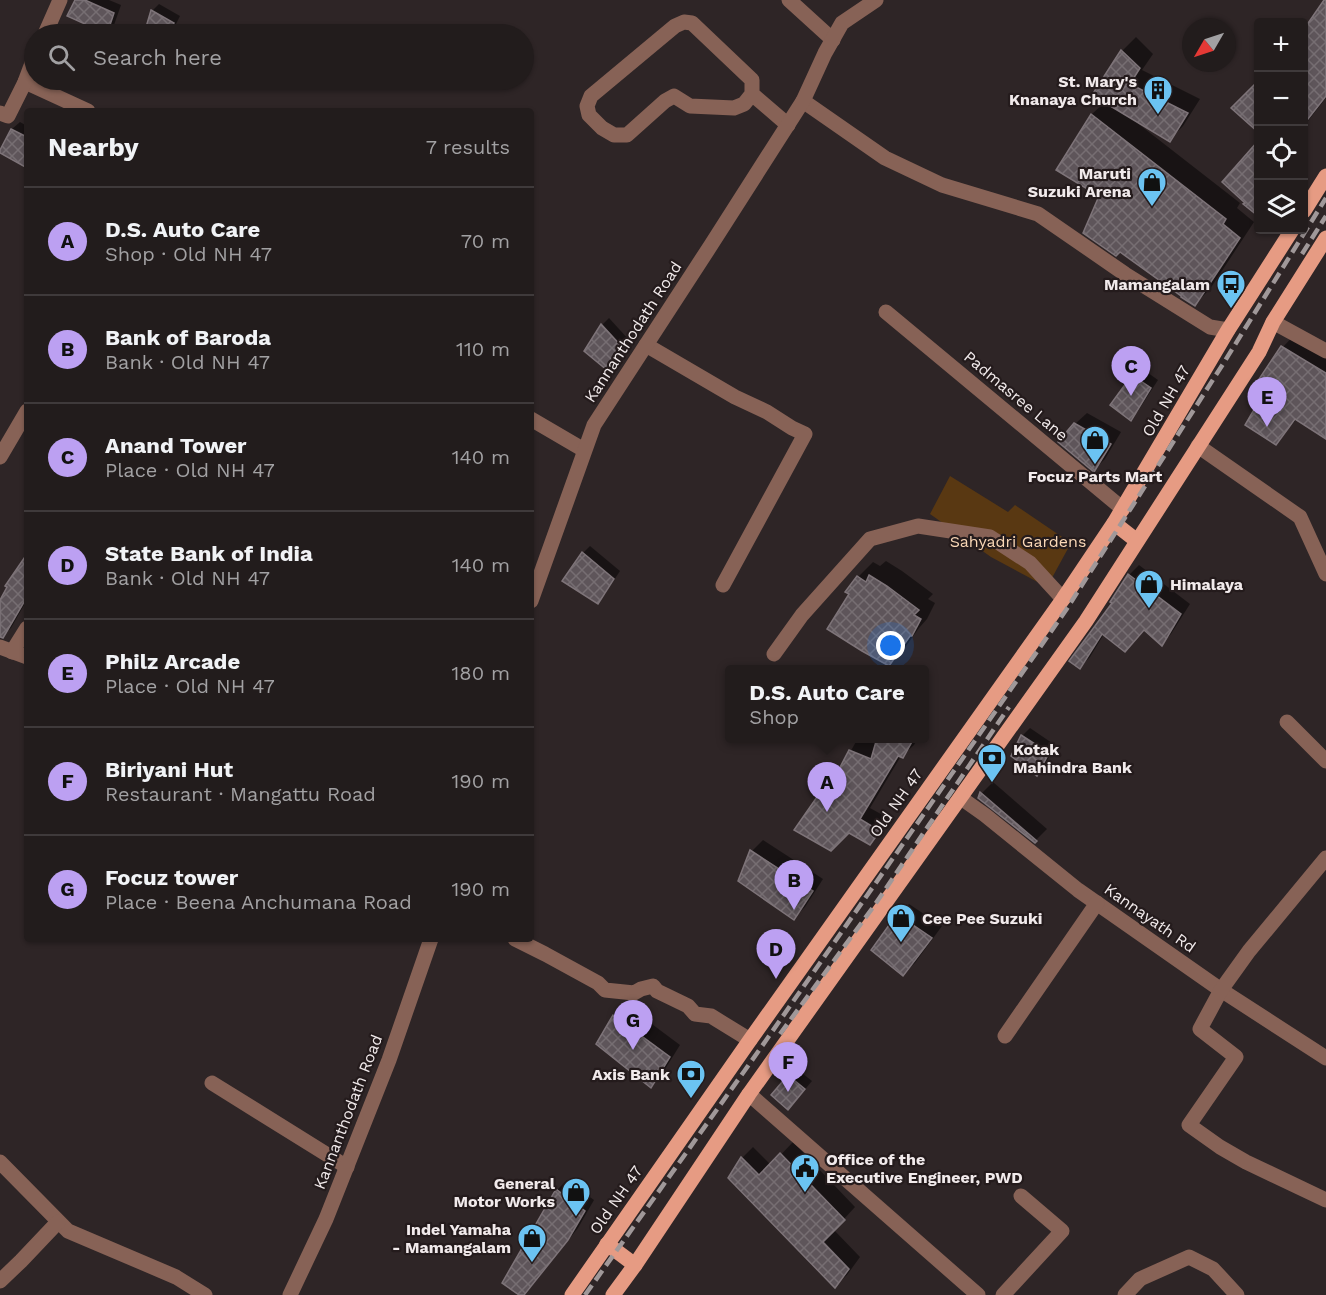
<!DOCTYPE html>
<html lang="en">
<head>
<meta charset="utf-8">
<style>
  :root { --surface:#221c1c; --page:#2e2929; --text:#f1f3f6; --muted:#a2a1a3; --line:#3f3a3b; --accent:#bca0f2 }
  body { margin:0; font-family:"Work Sans",sans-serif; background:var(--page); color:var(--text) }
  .controls { position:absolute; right:18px; top:18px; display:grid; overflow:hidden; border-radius:6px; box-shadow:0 2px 4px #0004 }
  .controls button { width:54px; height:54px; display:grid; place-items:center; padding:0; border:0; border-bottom:2px solid var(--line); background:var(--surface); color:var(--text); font:30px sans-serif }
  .compass { position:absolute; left:1182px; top:18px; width:54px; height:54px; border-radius:50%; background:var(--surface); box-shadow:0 2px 4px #0004; rotate:231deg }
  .you { position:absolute; left:891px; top:646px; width:21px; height:21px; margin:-15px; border:4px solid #fff; border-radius:50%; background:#1a73e8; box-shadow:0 0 0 9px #1a73e833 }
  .badge { display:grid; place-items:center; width:39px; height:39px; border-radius:50%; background:var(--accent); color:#111; font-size:20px; font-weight:700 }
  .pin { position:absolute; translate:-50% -50px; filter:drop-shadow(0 2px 3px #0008) }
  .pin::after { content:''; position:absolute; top:32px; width:21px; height:18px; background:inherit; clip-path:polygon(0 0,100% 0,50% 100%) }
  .popup { position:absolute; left:725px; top:665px; width:204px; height:78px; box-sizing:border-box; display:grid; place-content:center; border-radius:6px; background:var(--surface); filter:drop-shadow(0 2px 4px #0005); font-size:20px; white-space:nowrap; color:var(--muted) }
  .popup b { font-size:22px; color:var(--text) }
  .popup::after { content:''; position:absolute; left:50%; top:100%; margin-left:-12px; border:12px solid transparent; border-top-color:var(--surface) }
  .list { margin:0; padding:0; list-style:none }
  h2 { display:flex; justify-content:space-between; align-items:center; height:78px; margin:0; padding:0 24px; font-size:26px }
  h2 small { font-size:20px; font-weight:400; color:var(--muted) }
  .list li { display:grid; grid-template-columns:39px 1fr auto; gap:18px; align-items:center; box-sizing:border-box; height:108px; padding:0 24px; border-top:2px solid var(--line) }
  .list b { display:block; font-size:22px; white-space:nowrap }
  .list p { margin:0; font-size:20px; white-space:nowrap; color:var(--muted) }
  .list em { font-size:20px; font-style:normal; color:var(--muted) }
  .icon { flex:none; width:33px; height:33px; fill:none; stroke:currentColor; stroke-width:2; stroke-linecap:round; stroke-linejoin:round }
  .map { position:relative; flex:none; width:1326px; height:1295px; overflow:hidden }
  .search { position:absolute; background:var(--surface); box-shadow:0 2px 4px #0004; left:24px; top:24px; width:510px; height:66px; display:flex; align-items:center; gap:15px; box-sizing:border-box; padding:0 21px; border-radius:33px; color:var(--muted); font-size:22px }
  .panel { position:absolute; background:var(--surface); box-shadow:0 2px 4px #0004; left:24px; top:108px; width:510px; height:834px; border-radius:6px }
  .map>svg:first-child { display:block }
  .green { fill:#593812 }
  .shadow { fill:#0007 }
  .building { fill:url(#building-cross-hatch); stroke:#7e7479; stroke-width:1.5 }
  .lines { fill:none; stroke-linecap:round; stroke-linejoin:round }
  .minor { stroke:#876256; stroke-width:15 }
  .major { stroke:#e69b83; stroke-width:15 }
  .rail { stroke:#a09899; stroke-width:4.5; stroke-dasharray:12 6; stroke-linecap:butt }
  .labels { text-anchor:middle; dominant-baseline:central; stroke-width:4.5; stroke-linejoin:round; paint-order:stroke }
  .poi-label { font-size:16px; font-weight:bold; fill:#f1eaeb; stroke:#241b1c; text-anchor:end }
  .street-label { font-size:16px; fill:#f1eaeb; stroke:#241b1c }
  .park-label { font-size:16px; fill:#fad8b7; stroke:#241b1c }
</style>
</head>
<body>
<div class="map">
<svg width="1326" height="1295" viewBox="0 0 1326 1295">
  <defs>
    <pattern id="building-cross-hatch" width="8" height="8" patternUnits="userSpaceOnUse" patternTransform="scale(1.5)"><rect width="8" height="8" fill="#5e555a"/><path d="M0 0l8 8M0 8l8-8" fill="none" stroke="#766e72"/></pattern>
  </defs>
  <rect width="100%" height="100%" fill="#2e2526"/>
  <polygon class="green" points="950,476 1008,512 1015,505 1071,543 1047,587 991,557 930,514"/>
  <g class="shadow">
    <polygon points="77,0 109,0 121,5 114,25 106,32"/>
    <polygon points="1326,2 1326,98 1304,126 1304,31"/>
    <polygon points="159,4 180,16 171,34 151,34 147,32 152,11"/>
    <polygon points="1136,37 1153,54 1142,70 1200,99 1183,126 1169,140 1138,120 1136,122 1240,203 1237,208 1254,222 1210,289 1195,304 1101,196 1058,170 1092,114 1106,101 1094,94 1122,51"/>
    <polygon points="1258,83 1258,130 1233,108"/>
    <polygon points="20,122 27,126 27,166 0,152 12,129"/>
    <polygon points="1258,143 1258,214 1246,204 1247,203 1224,181"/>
    <polygon points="609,318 630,341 615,362 608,369 586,350 602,325"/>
    <polygon points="1297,332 1326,350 1326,437 1297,419 1275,443 1264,395 1255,388 1283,347"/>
    <polygon points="1141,368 1158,380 1138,411 1131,419 1112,404 1133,376"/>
    <polygon points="1087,413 1121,432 1105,459 1094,470 1075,424"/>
    <polygon points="590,546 620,571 605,594 597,602 583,553"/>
    <polygon points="27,560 27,600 11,628 3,635 0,635 0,604"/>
    <polygon points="886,561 902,571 933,594 928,599 935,603 927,619 919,628 904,649 889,664 851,594 858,577 873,562 880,566"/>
    <polygon points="1139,565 1190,604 1171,634 1162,644 1144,629 1104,634 1090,657 1080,667 1129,575"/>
    <polygon points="924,716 929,719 924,726"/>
    <polygon points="1030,728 1055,745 1044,767 1037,774 1013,756 1022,736"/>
    <polygon points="858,738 918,738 914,745 902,756 901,756 870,808 890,819 881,832 869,843 820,795 831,784 832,785"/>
    <polygon points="993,782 1047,829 1035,841 982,793"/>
    <polygon points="763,840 823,879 805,907 794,918 752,851"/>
    <polygon points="909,904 942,926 915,963 903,974 898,915"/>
    <polygon points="625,1004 680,1045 662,1074 651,1086 598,1043 614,1016"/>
    <polygon points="797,1069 812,1081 796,1100 773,1095"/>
    <polygon points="793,1142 855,1207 834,1230 860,1257 847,1275 835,1286 730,1177 742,1158 753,1147 771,1165"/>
    <polygon points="567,1180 594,1200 578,1228 532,1286 521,1295 557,1190"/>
  </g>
  <g class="building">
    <polygon points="75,0 85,0 114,13 107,34 67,16"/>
    <polygon points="1324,0 1326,0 1326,96 1304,124 1304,29"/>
    <polygon points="151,10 174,23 168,34 144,34"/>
    <polygon points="1121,50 1140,68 1130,84 1188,113 1170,142 1092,95"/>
    <polygon points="1258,81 1258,132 1231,108"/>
    <polygon points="1091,114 1226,219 1223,224 1240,238 1195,306 1181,297 1181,296 1120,252 1116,256 1083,233 1099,196 1056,170"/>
    <polygon points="11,129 27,137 27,168 0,153 0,150"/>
    <polygon points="1258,141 1258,216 1243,204 1245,203 1222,182"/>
    <polygon points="601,324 624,349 608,371 584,351"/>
    <polygon points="1281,346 1326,373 1326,439 1295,419 1276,445 1245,425 1262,396 1253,388"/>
    <polygon points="1132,375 1151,388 1131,421 1110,405"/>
    <polygon points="1074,423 1111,444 1094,472 1058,442"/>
    <polygon points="582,552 614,579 598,604 562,581"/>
    <polygon points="27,554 27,597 3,638 0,637 0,600 7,587 5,586"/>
    <polygon points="1128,574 1181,614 1162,646 1144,630 1125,652 1102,634 1080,669 1069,661 1112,603 1110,602"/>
    <polygon points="869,575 887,586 919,610 914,615 921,619 912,636 910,636 889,666 862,651 827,629 849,594 845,592 857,576 866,582"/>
    <polygon points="1021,735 1049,753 1037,776 1011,756"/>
    <polygon points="877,738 914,738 903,758 898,756 860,819 880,831 870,845 849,833 831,851 794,830 819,794 824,798 849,750 871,759"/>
    <polygon points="980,792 1037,841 1035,843 978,798"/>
    <polygon points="750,850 813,891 794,920 738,881"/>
    <polygon points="897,914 932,938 903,976 871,950"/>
    <polygon points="613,1015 670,1057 651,1088 596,1044"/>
    <polygon points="788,1075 805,1089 788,1110 771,1095"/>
    <polygon points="780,1153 845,1220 823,1242 849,1269 835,1288 728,1178 741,1157 759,1175"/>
    <polygon points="556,1189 585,1211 568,1240 524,1295 519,1295 502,1283"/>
  </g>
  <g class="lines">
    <g class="minor">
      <polyline points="789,0 833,40"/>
      <polyline points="45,34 60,0"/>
      <polyline points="25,82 88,111"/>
      <polyline points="752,94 744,104 734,108 690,106 674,96 665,101 627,135 614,135 602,128 589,115 587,106 591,96 675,26 684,22 692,23 752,80 752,94 788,125"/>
      <polyline points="803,101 885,158 942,185 1038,214 1125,274 1210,327 1228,330"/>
      <polyline points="0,113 8,116 25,82 34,58"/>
      <polyline points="886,312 1123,509"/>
      <polyline points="1273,322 1326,351"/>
      <polyline points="646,345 735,397 767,412 792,428 805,434 723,585"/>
      <polyline points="531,419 584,450"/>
      <polyline points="1198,446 1300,517 1326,574"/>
      <polyline points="0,457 27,411"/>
      <polyline points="531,601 594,425 711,245 803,101 825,53 842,23 876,0"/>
      <polyline points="0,647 27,657"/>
      <polyline points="12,652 27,628"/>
      <polyline points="774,654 802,615 870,539 918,526 990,537 1030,563 1063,599"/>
      <polyline points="1287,722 1326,761"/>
      <polyline points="961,798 985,815 1078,890 1221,990 1326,1058"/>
      <polyline points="1326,858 1249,951 1221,990 1200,1029 1236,1057 1189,1125 1220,1147 1246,1162 1326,1200"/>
      <polyline points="515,939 545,954 598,983 605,990 634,993 641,989 653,986 657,991 688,1006 695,1014 711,1016 750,1040"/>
      <polyline points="1005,1036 1097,903"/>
      <polyline points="212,1083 347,1167"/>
      <polyline points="749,1094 978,1295"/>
      <polyline points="0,1162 68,1231 176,1277 205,1295"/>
      <polyline points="0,1281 21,1261 58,1222"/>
      <polyline points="290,1295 326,1219 389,1060 431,939"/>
      <polyline points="1003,1295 1062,1231 1021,1196"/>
      <polyline points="1125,1295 1140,1279 1189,1257 1213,1269 1237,1295"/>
    </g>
    <g class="major">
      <polyline points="1304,211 1326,176"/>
      <polyline points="1114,523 1137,541"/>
      <polyline points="607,1244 635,1265"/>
      <polyline points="572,1295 750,1040 1063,599 1114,523 1228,330 1292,230"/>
      <polyline points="613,1295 635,1265 749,1094 1086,621 1259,352 1273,322 1326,238"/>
    </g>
    <g class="rail">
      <polyline points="1302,254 1326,216"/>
      <polyline points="780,1034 874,906 1009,707"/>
      <polyline points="585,1295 760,1049 1066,610 1223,364 1326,198"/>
    </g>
  </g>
  <defs>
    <g id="building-pin" transform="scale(1.5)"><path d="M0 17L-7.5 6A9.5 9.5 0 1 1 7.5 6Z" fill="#6bc3f2" stroke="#241b1c"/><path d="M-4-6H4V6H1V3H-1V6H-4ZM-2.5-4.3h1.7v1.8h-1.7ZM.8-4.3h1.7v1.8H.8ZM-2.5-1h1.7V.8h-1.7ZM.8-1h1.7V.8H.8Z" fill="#111"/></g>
    <g id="shop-pin" transform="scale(1.5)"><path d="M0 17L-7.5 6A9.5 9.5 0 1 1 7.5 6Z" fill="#6bc3f2" stroke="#241b1c"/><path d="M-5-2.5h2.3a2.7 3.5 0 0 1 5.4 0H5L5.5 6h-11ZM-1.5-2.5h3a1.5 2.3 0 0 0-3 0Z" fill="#111"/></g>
    <g id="bus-pin" transform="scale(1.5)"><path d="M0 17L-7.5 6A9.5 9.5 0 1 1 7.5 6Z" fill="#6bc3f2" stroke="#241b1c"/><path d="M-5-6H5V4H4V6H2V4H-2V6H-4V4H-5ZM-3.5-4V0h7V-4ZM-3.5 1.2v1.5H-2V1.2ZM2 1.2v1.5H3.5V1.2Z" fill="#111"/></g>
    <g id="bank-pin" transform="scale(1.5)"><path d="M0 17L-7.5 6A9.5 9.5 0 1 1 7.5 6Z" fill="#6bc3f2" stroke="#241b1c"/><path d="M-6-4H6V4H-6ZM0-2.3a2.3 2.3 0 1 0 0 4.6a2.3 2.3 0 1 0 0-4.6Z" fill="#111"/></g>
    <g id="civic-pin" transform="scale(1.5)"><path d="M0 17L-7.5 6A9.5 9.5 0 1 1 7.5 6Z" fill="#6bc3f2" stroke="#241b1c"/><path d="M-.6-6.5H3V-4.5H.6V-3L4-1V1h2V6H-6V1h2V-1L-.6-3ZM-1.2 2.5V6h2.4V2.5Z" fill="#111"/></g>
  </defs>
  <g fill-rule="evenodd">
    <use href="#building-pin" x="1158" y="90"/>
    <use href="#shop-pin" x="1152" y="182"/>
    <use href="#bus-pin" x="1231" y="284"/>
    <use href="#shop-pin" x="1095" y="440"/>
    <use href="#shop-pin" x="1149" y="584"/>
    <use href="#bank-pin" x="992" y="758"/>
    <use href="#shop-pin" x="901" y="918"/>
    <use href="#bank-pin" x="691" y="1074"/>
    <use href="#civic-pin" x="805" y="1168"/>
    <use href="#shop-pin" x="576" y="1192"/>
    <use href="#shop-pin" x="532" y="1238"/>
  </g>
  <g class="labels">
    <g class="poi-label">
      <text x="1137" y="81">St. Mary's<tspan x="1137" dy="18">Knanaya Church</tspan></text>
      <text x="1131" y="173">Maruti<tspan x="1131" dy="18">Suzuki Arena</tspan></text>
      <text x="1210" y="284">Mamangalam</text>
      <text x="1095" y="476" text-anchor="middle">Focuz Parts Mart</text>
      <text x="1170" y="584" text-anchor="start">Himalaya</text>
      <text x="1013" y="749" text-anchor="start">Kotak<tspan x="1013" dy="18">Mahindra Bank</tspan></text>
      <text x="922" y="918" text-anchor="start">Cee Pee Suzuki</text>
      <text x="670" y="1074">Axis Bank</text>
      <text x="826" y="1159" text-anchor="start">Office of the<tspan x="826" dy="18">Executive Engineer, PWD</tspan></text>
      <text x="555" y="1183">General<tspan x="555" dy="18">Motor Works</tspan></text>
      <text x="511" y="1229">Indel Yamaha<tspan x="511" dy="18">- Mamangalam</tspan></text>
    </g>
    <g class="street-label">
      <text transform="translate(633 332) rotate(-57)">Kannanthodath Road</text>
      <text transform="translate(1016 396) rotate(40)">Padmasree Lane</text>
      <text transform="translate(1166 401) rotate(-60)">Old NH 47</text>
      <text transform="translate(896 803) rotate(-55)">Old NH 47</text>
      <text transform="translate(1150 918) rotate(35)">Kannayath Rd</text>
      <text transform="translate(348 1112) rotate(-69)">Kannanthodath Road</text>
      <text transform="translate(616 1200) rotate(-55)">Old NH 47</text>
    </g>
    <g class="park-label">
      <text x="1018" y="541">Sahyadri Gardens</text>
    </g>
  </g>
</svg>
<div class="controls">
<button>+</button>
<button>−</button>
<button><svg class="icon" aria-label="locate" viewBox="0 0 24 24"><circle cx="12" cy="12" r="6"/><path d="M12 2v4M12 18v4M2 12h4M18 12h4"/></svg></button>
<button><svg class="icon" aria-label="layers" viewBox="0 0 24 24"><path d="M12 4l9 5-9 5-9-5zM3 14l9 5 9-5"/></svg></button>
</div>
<svg class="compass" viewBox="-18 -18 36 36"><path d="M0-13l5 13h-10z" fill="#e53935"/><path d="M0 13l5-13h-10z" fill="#a2a1a3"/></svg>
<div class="you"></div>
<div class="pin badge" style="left:827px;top:812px">A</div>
<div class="popup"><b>D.S. Auto Care</b>Shop</div>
<div class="pin badge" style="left:794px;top:910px">B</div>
<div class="pin badge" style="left:1131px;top:396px">C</div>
<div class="pin badge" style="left:776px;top:979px">D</div>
<div class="pin badge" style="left:1267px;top:427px">E</div>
<div class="pin badge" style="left:788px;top:1092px">F</div>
<div class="pin badge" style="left:633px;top:1050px">G</div>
<div class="search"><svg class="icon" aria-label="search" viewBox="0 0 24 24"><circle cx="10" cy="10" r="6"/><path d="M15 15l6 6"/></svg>Search here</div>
<section class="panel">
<h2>Nearby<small>7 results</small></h2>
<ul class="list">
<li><span class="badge">A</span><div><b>D.S. Auto Care</b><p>Shop · Old NH 47</p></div><em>70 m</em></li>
<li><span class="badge">B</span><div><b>Bank of Baroda</b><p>Bank · Old NH 47</p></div><em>110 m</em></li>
<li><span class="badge">C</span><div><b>Anand Tower</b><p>Place · Old NH 47</p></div><em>140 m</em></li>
<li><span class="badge">D</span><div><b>State Bank of India</b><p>Bank · Old NH 47</p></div><em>140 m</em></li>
<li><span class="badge">E</span><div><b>Philz Arcade</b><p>Place · Old NH 47</p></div><em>180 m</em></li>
<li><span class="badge">F</span><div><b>Biriyani Hut</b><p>Restaurant · Mangattu Road</p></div><em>190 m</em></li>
<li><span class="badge">G</span><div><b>Focuz tower</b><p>Place · Beena Anchumana Road</p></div><em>190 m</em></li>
</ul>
</section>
</div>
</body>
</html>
